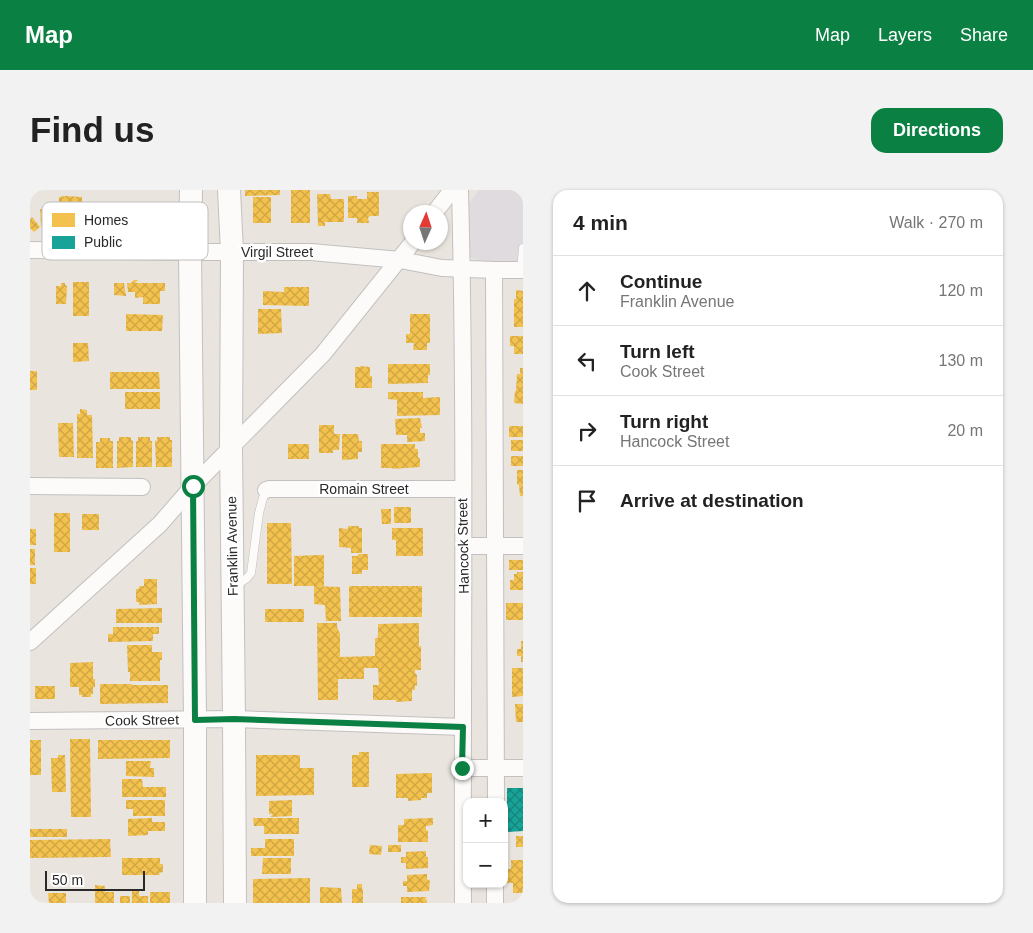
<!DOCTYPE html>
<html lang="en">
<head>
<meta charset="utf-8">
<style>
  :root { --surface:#fff; --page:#f2f2f2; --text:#222; --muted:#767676; --line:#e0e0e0; --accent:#0b8043 }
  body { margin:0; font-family:Arial,sans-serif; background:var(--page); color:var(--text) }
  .controls { position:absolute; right:15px; bottom:15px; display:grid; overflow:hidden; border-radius:10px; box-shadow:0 1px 4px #0004 }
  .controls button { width:45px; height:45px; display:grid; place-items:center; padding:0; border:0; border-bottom:1px solid var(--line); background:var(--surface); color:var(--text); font:25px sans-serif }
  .compass { position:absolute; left:373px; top:15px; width:45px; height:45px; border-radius:50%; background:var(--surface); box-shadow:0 1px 4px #0004; rotate:3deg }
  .scale { position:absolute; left:15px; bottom:12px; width:100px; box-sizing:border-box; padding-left:5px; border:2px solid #292929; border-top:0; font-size:14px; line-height:18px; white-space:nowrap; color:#292929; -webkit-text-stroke:4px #fff; paint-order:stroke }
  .stop { position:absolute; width:15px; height:15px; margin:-11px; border:4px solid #0b8043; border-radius:50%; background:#fff }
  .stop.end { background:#0b8043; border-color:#fff; box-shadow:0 1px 5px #0008 }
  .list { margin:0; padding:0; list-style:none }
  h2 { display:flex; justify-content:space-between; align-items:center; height:65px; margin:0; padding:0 20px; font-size:21px }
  h2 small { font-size:16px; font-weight:400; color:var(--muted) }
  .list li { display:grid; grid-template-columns:32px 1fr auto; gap:15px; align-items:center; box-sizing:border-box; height:70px; padding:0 20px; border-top:1px solid var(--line) }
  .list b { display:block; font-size:19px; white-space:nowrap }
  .list p { margin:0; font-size:16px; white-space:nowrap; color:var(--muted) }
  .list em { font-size:16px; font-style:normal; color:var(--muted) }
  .icon { flex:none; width:28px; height:28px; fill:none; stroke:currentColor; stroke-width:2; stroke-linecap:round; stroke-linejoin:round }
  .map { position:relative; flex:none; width:493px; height:713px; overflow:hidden; border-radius:15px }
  header { display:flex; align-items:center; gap:30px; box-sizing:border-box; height:70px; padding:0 25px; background:var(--accent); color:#fff }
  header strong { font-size:24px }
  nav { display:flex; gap:28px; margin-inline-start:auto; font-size:18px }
  .intro { display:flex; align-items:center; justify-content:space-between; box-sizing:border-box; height:120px; padding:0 30px }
  h1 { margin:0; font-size:35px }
  .button { padding:12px 22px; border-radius:15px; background:var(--accent); color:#fff; font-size:18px; font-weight:700 }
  main { display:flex; gap:30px; padding:0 30px }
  aside { flex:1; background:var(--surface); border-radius:15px; box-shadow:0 1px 4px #0004 }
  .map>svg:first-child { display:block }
  .industrial { fill:#dfdbde }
  .homes { fill:url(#homes-cross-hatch) }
  .public { fill:url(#public-cross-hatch) }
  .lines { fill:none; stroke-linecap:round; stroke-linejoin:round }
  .lane-casing { stroke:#c2c0c0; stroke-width:9 }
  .street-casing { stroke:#c2c0c0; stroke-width:18 }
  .secondary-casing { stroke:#c2c0c0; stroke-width:24 }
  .lane { stroke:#fcfbfa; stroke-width:8 }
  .street { stroke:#fcfbfa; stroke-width:16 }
  .secondary { stroke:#fcfbfa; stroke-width:22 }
  .route { stroke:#0b8043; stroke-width:6 }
  .labels { text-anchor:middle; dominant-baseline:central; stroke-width:5; stroke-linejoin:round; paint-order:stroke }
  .street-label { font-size:14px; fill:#292929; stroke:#fff }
  .key { fill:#fff; stroke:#bfbfbf; stroke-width:1 }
  .key-label { font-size:14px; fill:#292929 }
</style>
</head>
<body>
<header>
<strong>Map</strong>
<nav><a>Map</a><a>Layers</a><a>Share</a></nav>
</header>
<div class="intro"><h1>Find us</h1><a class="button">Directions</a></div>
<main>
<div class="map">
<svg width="493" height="713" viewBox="0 0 493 713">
  <defs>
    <pattern id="homes-cross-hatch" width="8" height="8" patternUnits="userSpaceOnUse" patternTransform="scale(1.25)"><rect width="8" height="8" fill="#f2c14e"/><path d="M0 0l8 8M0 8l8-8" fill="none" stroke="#d0a644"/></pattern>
    <pattern id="public-cross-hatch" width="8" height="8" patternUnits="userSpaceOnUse" patternTransform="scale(1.25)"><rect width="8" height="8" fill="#17a398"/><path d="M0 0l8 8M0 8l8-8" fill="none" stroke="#15857c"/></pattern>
  </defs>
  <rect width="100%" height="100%" fill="#e9e4de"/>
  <polygon class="industrial" points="449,0 493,0 493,72 452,72 439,67 437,16"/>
  <g class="homes">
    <polygon points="215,0 250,0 250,5 215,6"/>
    <rect x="261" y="0" width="19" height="33"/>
    <polygon points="337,2 349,2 349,26 340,26 338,28 339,33 327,33 327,28 318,28 318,6 327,6 327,9 337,9"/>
    <polygon points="287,4 300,4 301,9 314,9 314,32 295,32 295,36 288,36"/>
    <polygon points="36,6 52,7 52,35 51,35 51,37 45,37 46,35 34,36 34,18 29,18 29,7"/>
    <rect x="223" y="7" width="18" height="26"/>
    <polygon points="10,19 18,19 19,37 11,37"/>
    <polygon points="2,27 10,37 4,42 0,38 0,30"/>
    <polygon points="104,90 108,90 105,93 135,93 135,101 130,101 130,114 113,114 113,107 105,108 105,102 98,102 97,93 101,93"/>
    <rect x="43" y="92" width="16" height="34"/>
    <polygon points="31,93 35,93 35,95 37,96 36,114 26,114 26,96 31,96"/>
    <polygon points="84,93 94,93 96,106 84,105"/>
    <polygon points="254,97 279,97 279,116 233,115 233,101 254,102"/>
    <polygon points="486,100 493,101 493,137 484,137 484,109 486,109"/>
    <polygon points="228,119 251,119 252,143 228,144"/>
    <polygon points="96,124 133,125 132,141 96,141"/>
    <polygon points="380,124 400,124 400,153 397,153 397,160 383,160 384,153 376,153 376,144 380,144"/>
    <polygon points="480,146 493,146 493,164 484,164 484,156 480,156"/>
    <polygon points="43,153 58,153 59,171 43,172"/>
    <polygon points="358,174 400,174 400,185 398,185 398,193 358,194"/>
    <polygon points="330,176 340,177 340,186 342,186 342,198 325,198 325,177 330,177"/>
    <polygon points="490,178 493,178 493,214 484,213 485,201 486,201 487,184 490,184"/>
    <rect x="0" y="181" width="7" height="19"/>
    <polygon points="80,182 129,182 130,199 80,199"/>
    <rect x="95" y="202" width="35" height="17"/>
    <polygon points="358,202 393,202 393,208 410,207 410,225 367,226 367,210 358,209"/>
    <polygon points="50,219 57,220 57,225 62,225 63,268 47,268 47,224 50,224"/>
    <polygon points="390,228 392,238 390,238 390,243 395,243 395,251 377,252 377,245 366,245 365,229"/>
    <polygon points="28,233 43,233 44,267 29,267"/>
    <polygon points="289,235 304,235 304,244 310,244 309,260 303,260 303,263 289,263"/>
    <rect x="479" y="236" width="14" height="11"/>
    <polygon points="312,244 328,244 329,251 332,251 332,262 328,262 328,269 312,270"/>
    <polygon points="89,247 101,247 101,250 103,251 103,277 87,278 87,251 89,251"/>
    <polygon points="108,247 120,247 120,251 122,251 122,277 106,277 106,251 108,251"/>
    <polygon points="127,247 140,247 140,250 142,250 142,277 126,277 125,250 127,252"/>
    <polygon points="70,248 80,248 80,251 83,251 83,278 66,278 66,252 70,252"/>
    <rect x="481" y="250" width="12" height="11"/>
    <rect x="258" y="254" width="21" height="15"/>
    <polygon points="351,254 385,254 385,259 388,259 388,267 390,269 390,277 362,279 363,278 351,278"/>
    <rect x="481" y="266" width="12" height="10"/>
    <polygon points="487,280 493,280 493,306 490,306 489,295 487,294"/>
    <rect x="364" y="317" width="17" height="16"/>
    <polygon points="351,319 361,319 361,334 352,334"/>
    <rect x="24" y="323" width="16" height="39"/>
    <rect x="52" y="324" width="17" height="16"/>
    <polygon points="237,333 261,333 262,394 237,394"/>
    <polygon points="318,336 329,336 329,338 332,338 332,363 321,363 321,358 309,357 309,338 318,339"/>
    <polygon points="362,338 393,338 393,366 366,366 366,350 362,350"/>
    <rect x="0" y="339" width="6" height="16"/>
    <rect x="0" y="359" width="5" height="16"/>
    <polygon points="328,364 338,364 338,380 332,380 332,384 322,384 322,366 328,366"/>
    <polygon points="289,365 294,365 294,396 264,396 264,366"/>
    <rect x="479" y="370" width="14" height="10"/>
    <rect x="0" y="378" width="6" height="16"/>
    <polygon points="487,382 493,382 493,400 481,400 480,399 480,390 484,390 484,384 487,384"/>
    <polygon points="114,389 127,389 127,414 109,415 109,412 106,412 106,399 109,399 109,396 114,396"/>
    <polygon points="284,396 310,397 311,431 296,431 295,415 284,414"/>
    <rect x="319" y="396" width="73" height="31"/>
    <rect x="476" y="413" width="17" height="17"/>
    <polygon points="132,418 132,433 86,433 86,419"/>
    <rect x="235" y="419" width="39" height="13"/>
    <polygon points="287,433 307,433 307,437 310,444 310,467 345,466 345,448 348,448 347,445 348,446 348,434 389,433 389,457 391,456 391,480 385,480 385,483 387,485 387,496 385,495 385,500 382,500 382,511 366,512 366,510 343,510 343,495 349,495 348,478 334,478 334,489 308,489 308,510 288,510"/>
    <polygon points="83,437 129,437 129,444 123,444 123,451 78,452 78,444 83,444"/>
    <polygon points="491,451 493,451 493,472 491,472 491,466 487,466 487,459 491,459"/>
    <polygon points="97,455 122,455 122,462 132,462 132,470 130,470 130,491 100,491 100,482 98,482"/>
    <polygon points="63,472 63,489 65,489 65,498 63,496 63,504 61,504 61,507 52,507 52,505 49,505 49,497 40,497 40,473"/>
    <polygon points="482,478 493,478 493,506 482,507"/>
    <polygon points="70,494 103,494 101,495 138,495 138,513 70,514"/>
    <rect x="5" y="496" width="20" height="13"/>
    <polygon points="485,514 493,514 493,532 486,532"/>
    <polygon points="40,549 60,549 61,627 41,627"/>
    <rect x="0" y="550" width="11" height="35"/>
    <polygon points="68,550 140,550 140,568 68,569"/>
    <polygon points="329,562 339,562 339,597 322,597 322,565 329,565"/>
    <polygon points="28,565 35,565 36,602 22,602 21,568 28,568"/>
    <polygon points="226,565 270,565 270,578 284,578 284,605 226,606"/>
    <polygon points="96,571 121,571 120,578 124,578 124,587 96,586"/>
    <polygon points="402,583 402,603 397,603 397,608 391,608 391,610 378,611 378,608 366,608 366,584"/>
    <polygon points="92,589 112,589 113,597 136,597 136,607 92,607"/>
    <polygon points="96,610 135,610 135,626 103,626 103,619 96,619"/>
    <polygon points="262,610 262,626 240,627 243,624 239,624 239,611"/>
    <polygon points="122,628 122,632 135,632 135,641 118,641 118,645 98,646 98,629"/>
    <polygon points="223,628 269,628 269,644 234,644 234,636 224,636"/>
    <polygon points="403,628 403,635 396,636 396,640 398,641 398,652 368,652 368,635 374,635 374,629"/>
    <rect x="0" y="639" width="37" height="8"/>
    <rect x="486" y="646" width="7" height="11"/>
    <polygon points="80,649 81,667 0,668 0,650"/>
    <polygon points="235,649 264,649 264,666 221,666 221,658 235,658"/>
    <polygon points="340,655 352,656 351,665 339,664"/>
    <rect x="358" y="655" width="13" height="7"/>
    <polygon points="396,661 396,667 398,667 398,678 376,679 376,673 371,673 371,667 376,667 376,662"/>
    <polygon points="92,668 130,668 130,674 133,674 133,682 129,683 130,685 92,685"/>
    <polygon points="233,668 261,668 261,684 232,684"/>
    <polygon points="481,670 493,670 493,703 483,703 483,693 476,693 476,679 481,679"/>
    <polygon points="397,684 397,689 400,691 399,701 377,702 377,696 373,696 373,691 377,691 377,685"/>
    <polygon points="280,688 280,713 223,713 223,689"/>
    <polygon points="327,694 332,694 332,699 333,699 333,713 322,713 322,699 327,699"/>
    <polygon points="65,695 75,696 75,702 84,702 84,713 65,713"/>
    <polygon points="290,697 311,698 312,713 290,713"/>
    <polygon points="102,700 109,700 109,706 118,706 118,713 102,713"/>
    <rect x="120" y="702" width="20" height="11"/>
    <polygon points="18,703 36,703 36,713 19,713"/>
    <rect x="90" y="706" width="10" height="7"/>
    <polygon points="371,707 397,707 395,709 397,710 397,713 371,713"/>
  </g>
  <polygon class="public" points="477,598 493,598 493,641 477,642"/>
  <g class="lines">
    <g class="lane-casing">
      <g id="lane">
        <polyline points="491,80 493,58"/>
        <polyline points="205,396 216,389 221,383 229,323 233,308 236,300"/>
      </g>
    </g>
    <g class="street-casing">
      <g id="street">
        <path d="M430,0c6,238 2,475 3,713"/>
        <polyline points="405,22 422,0"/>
        <polyline points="0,60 160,62 281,62 370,70 412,78 464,80 493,80"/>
        <polyline points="464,80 466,612"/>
        <polyline points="0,296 112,297"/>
        <polyline points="236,300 239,299 433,299"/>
        <polyline points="434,356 493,356"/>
        <polyline points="0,452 130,334 163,296 293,164 383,52"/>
        <polyline points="0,531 204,529 433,537"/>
        <polyline points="432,578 493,578"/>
        <polyline points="465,713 465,694"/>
      </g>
    </g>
    <g class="secondary-casing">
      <g id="secondary">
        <polyline points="161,0 160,62 165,530 165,713"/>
        <polyline points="199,0 202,62 201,258 204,529 205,713"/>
      </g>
    </g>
    <use href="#lane" class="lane"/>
    <use href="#street" class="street"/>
    <use href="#secondary" class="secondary"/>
  </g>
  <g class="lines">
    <polyline class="route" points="163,296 165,530 204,529 433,537 432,578"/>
  </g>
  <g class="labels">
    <g class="street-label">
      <text x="247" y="62">Virgil Street</text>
      <text x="334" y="299">Romain Street</text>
      <text transform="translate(202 356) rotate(-91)">Franklin Avenue</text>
      <text transform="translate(433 356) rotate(-91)">Hancock Street</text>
      <text transform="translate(112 530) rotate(-1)">Cook Street</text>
    </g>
  </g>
  <rect x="12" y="12" width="166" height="58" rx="8" class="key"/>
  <rect x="22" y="23" width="23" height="14" fill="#f2c14e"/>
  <rect x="22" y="46" width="23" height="13" fill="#17a398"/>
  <g class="key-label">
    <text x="54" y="35">Homes</text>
    <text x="54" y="57">Public</text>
  </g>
</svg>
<div class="controls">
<button>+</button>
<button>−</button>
</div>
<svg class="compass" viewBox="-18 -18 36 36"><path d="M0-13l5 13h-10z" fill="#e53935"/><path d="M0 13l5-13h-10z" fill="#767676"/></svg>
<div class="scale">50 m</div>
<div class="stop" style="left:163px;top:296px"></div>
<div class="stop end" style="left:432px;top:578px"></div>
</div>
<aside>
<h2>4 min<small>Walk · 270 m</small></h2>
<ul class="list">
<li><svg class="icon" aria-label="ahead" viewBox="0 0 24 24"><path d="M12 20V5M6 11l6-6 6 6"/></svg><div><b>Continue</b><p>Franklin Avenue</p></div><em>120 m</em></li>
<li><svg class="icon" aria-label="left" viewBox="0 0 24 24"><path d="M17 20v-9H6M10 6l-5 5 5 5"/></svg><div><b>Turn left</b><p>Cook Street</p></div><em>130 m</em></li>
<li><svg class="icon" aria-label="right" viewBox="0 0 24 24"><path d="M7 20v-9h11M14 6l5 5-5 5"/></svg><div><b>Turn right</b><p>Hancock Street</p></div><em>20 m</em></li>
<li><svg class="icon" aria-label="arrive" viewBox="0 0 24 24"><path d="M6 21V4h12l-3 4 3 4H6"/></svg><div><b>Arrive at destination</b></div></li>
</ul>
</aside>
</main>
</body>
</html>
